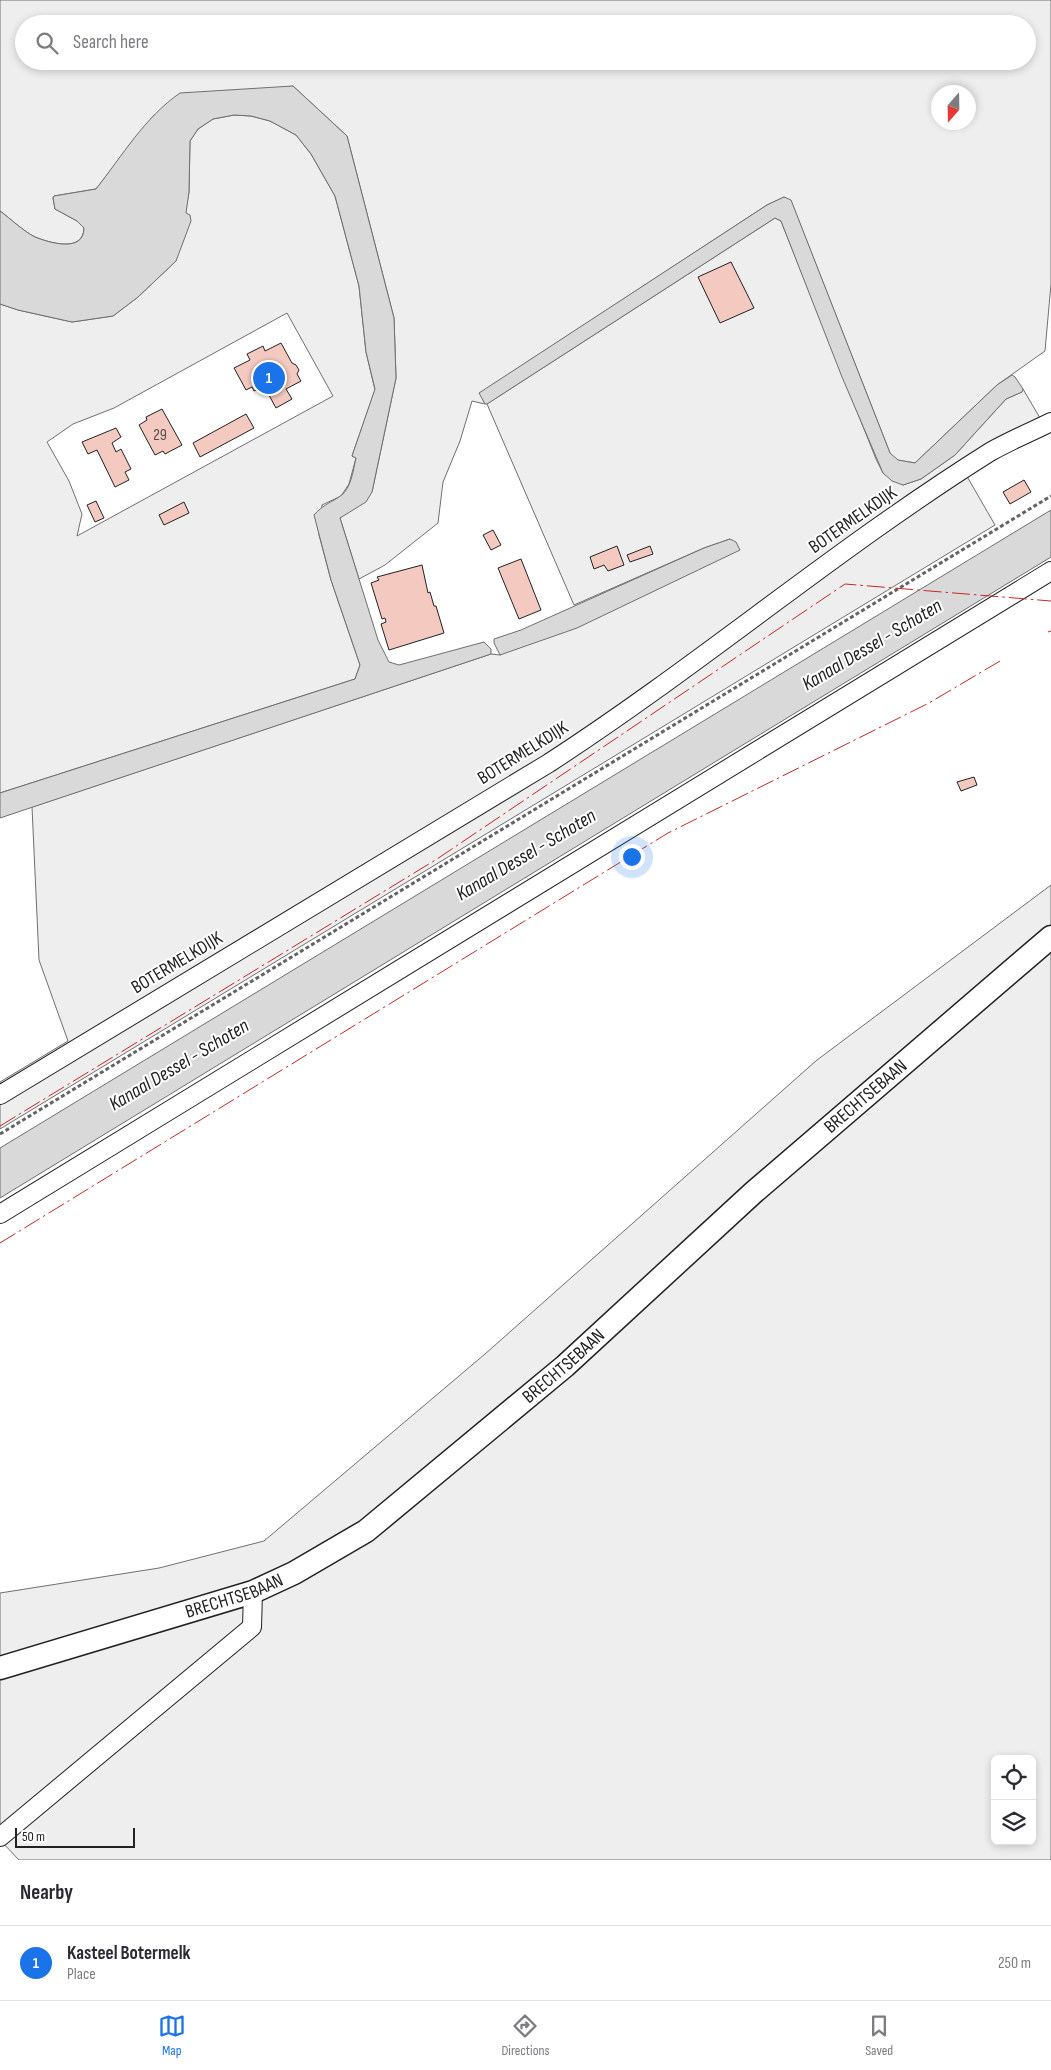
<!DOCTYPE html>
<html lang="en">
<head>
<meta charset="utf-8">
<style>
  :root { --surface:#fff; --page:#f7f7f7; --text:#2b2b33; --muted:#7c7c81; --line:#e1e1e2; --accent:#1a73e8 }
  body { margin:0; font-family:"Sofia Sans Condensed",sans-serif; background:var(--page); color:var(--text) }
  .controls { position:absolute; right:15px; bottom:15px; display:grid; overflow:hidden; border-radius:8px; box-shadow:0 2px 8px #0003 }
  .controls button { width:45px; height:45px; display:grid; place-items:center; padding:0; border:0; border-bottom:1px solid var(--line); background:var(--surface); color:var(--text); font:25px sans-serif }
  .compass { position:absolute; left:931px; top:85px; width:45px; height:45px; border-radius:50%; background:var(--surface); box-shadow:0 2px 8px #0003; rotate:200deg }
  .scale { position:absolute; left:15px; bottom:12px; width:120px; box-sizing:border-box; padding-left:5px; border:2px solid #222; border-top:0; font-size:14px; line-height:18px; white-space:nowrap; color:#222; -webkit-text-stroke:4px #fff; paint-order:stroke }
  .you { position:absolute; left:631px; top:856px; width:18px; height:18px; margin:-12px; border:4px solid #fff; border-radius:50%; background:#1a73e8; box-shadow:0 0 0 8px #1a73e833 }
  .badge { display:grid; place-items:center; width:32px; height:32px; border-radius:50%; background:var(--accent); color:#fff; font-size:16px; font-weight:700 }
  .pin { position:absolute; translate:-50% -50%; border:2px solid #fff; box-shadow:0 1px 5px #0006 }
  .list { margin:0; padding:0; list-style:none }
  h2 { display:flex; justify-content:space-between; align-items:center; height:65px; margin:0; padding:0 20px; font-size:21px }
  h2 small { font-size:16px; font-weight:400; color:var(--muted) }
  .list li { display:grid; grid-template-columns:32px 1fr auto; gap:15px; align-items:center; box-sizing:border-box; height:75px; padding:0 20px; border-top:1px solid var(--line) }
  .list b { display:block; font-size:19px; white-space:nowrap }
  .list p { margin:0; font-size:16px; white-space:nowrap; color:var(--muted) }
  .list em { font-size:16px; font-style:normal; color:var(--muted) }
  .icon { flex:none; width:28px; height:28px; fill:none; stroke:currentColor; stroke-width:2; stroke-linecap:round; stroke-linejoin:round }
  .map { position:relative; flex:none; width:1051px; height:1860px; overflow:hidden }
  .search { position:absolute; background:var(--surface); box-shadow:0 2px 8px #0003; left:15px; right:15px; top:15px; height:55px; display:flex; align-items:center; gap:12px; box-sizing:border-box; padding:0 18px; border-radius:28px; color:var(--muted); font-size:19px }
  .sheet { height:140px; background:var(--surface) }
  nav { display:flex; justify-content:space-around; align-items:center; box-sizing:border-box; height:70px; border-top:1px solid var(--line); background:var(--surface); font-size:14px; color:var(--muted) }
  nav a { display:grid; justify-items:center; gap:2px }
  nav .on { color:var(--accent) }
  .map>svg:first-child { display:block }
  .green { fill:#eee; stroke:#6f6f6f; fill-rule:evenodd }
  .water { fill:#d9d9d9; stroke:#6f6f6f }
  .building { fill:#f3c9c0; stroke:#222 }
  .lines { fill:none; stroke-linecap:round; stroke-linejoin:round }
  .minor-casing { stroke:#222; stroke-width:20 }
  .major-casing { stroke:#222; stroke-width:25 }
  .path { stroke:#646464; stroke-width:3; stroke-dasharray:4 2.5; stroke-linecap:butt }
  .minor { stroke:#fff; stroke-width:18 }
  .major { stroke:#fff; stroke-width:22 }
  .power { stroke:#c62828; stroke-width:1; stroke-dasharray:18 4 2.5 4; stroke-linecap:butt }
  .labels { text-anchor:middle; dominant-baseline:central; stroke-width:4; stroke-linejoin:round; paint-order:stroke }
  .number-label { font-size:16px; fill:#564c4a }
  .street-label { font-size:19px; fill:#222; stroke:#fff }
  .water-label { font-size:20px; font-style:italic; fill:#222; stroke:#fff }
</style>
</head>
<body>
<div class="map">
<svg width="1051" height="1860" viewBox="0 0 1051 1860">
  <rect width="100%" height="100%" fill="#fff"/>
  <g class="green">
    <path d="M0,0h1051v284l-6,67 -48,34 -82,78 -18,-3 -7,-7 -99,-252 -7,-4 -17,8 -287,188 5,11 -13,-3 -12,40 -17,41 -5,41 -53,42 -26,14 -19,-61 32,-26 24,-114 -2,-60 -47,-182 -54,-50 -139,29 -58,74 -42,7 -1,2 2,11 22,12 7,7c-1,25 -34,15 -49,9 -12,-6 -24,-18 -35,-26zM24,24h1003v37h-1003zM938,92h30v30h-30z"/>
    <path d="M234,115l17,1 19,5 26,14 15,19 24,42 24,90 7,66 9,38 -23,66 4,2 -7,26 -8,12 -19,9 -4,23 1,7 12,45 29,85 -5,14 -355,114v-489l18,6 54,12 41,-6 25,-19 38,-36 13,-69 1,-51 8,-12 15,-10zM287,313l46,83 -256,140 5,-22 -13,-33 -22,-39 26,-18 41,-16z"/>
    <polygon points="775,218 781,221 876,459 883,473 903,485 921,479 955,455 1006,399 1022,392 1023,389 1040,418 961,466 995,525 0,1129 0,1082 68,1041 39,960 32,807 491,654 500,655 730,539 704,548 574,605 487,404"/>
    <path d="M1051,885v975h-1032l-19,-20v-247l159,-25 105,-27 221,-187 332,-294zM995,1759h37v82h-37z"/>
  </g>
  <g class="water">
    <path d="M293,86l54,50 47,182 2,60 -24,114 -6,10 -26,16 38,122 11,22 10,3 85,-23 7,7v5l-491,164v-25l355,-114 5,-14 -29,-85 -17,-65c9,-10 14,-11 25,-18 12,-7 14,-26 17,-39l-4,-2 23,-67 -9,-37 -7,-66 -24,-90 -24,-42 -15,-19 -26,-14 -19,-5 -17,-1 -21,4 -15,10 -8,12 -1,51 -3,21 4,2 1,6 -15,40 -38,36 -25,19 -41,6 -54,-12 -18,-6v-93c11,8 23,20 35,26 15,6 49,16 49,-9l-7,-7 -22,-12 -2,-11 1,-2 42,-7c26,-33 49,-72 84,-96z"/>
    <polygon points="784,197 791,200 890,453 898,460 915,463 997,385 1012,375 1015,377 1023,389 1022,392 1006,399 955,455 921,479 903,485 892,481 883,473 842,377 781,221 775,218 487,404 485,404 479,393 767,205"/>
    <polygon points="1051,510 1051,557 0,1198 0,1148"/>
    <polygon points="730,539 736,542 740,550 577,628 500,655 494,643 494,639 521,630 704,548"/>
  </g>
  <g class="building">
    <polygon points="731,262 754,308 720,323 698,277"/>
    <polygon points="281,343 292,363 296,365 299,370 297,374 301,381 286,389 292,399 276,408 264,386 254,391 252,387 246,390 234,368 250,360 247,354 263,346 265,351"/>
    <polygon points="162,409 182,445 165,454 163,451 155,455 139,425 147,420 146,417"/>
    <polygon points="246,414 254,428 200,457 193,443"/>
    <polygon points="116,428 121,437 112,443 116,452 121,449 131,469 125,472 129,480 115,487 97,450 88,454 82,442"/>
    <polygon points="1024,480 1031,492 1010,504 1003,492"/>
    <polygon points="96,501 104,518 95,522 87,505"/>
    <polygon points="184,502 189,513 164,525 159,515"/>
    <polygon points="493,530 501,545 491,550 483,535"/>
    <polygon points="617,546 624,565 608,571 604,565 594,569 590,557"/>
    <polygon points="650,546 653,554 630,562 627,555"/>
    <polygon points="521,559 541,610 519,619 498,568"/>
    <polygon points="422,565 428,593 430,592 434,606 436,606 444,633 389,650 381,624 386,622 385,618 382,619 371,583 379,580 377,577"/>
    <polygon points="974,777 977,785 961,791 957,782"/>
  </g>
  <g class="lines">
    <g class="minor-casing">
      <g id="minor">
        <path d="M0,1095l549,-332c151,-98 288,-215 441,-311 19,-11 41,-20 61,-30"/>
        <polyline points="0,1214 1051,571"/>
        <polyline points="0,1837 252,1627 253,1592"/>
      </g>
    </g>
    <g class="major-casing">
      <g id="major">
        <path id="s1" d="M0,1668l253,-76 41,-19 72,-42 199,-165 189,-174 297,-255"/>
      </g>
    </g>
    <polyline class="path" points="0,1134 1051,496"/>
    <use href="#minor" class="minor"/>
    <use href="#major" class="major"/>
    <g class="power">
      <polyline points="1048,632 1051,631"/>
      <polyline points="0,1126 437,859 845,584 1051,601"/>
      <polyline points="0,1243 668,833 929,703 1000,661"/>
    </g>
  </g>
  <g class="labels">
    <g class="number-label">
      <text x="160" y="435">29</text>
    </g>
    <g class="street-label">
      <text transform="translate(853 520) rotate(-35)">BOTERMELKDIJK</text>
      <text transform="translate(523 753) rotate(-32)">BOTERMELKDIJK</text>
      <text transform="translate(177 963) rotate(-31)">BOTERMELKDIJK</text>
      <text stroke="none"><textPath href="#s1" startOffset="1055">BRECHTSEBAAN</textPath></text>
      <text stroke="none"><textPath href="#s1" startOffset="650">BRECHTSEBAAN</textPath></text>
      <text stroke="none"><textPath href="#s1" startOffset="245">BRECHTSEBAAN</textPath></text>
    </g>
    <g class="water-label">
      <text transform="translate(872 645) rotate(-31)">Kanaal Dessel - Schoten</text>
      <text transform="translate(526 855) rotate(-31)">Kanaal Dessel - Schoten</text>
      <text transform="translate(179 1065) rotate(-31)">Kanaal Dessel - Schoten</text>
    </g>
  </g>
</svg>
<div class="controls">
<button><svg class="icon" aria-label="locate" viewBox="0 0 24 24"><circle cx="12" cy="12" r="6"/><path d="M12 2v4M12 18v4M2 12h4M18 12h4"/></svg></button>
<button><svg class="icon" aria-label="layers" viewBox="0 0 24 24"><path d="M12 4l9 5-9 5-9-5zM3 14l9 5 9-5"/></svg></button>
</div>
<svg class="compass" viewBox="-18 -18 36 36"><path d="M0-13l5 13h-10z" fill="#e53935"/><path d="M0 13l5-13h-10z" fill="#7c7c81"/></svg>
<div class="scale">50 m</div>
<div class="you"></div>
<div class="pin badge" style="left:269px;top:378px">1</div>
<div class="search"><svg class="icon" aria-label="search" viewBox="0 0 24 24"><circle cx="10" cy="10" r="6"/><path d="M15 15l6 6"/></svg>Search here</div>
</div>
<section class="sheet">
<h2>Nearby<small></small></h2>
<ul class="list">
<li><span class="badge">1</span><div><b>Kasteel Botermelk</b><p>Place</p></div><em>250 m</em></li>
</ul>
</section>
<nav>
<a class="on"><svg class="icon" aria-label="map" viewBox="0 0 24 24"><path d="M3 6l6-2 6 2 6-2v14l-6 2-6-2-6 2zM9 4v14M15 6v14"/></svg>Map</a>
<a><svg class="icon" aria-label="directions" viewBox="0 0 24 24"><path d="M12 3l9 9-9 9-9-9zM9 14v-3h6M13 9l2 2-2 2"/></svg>Directions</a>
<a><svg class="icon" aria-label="saved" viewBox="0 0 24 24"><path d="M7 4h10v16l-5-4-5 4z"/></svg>Saved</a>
</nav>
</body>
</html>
